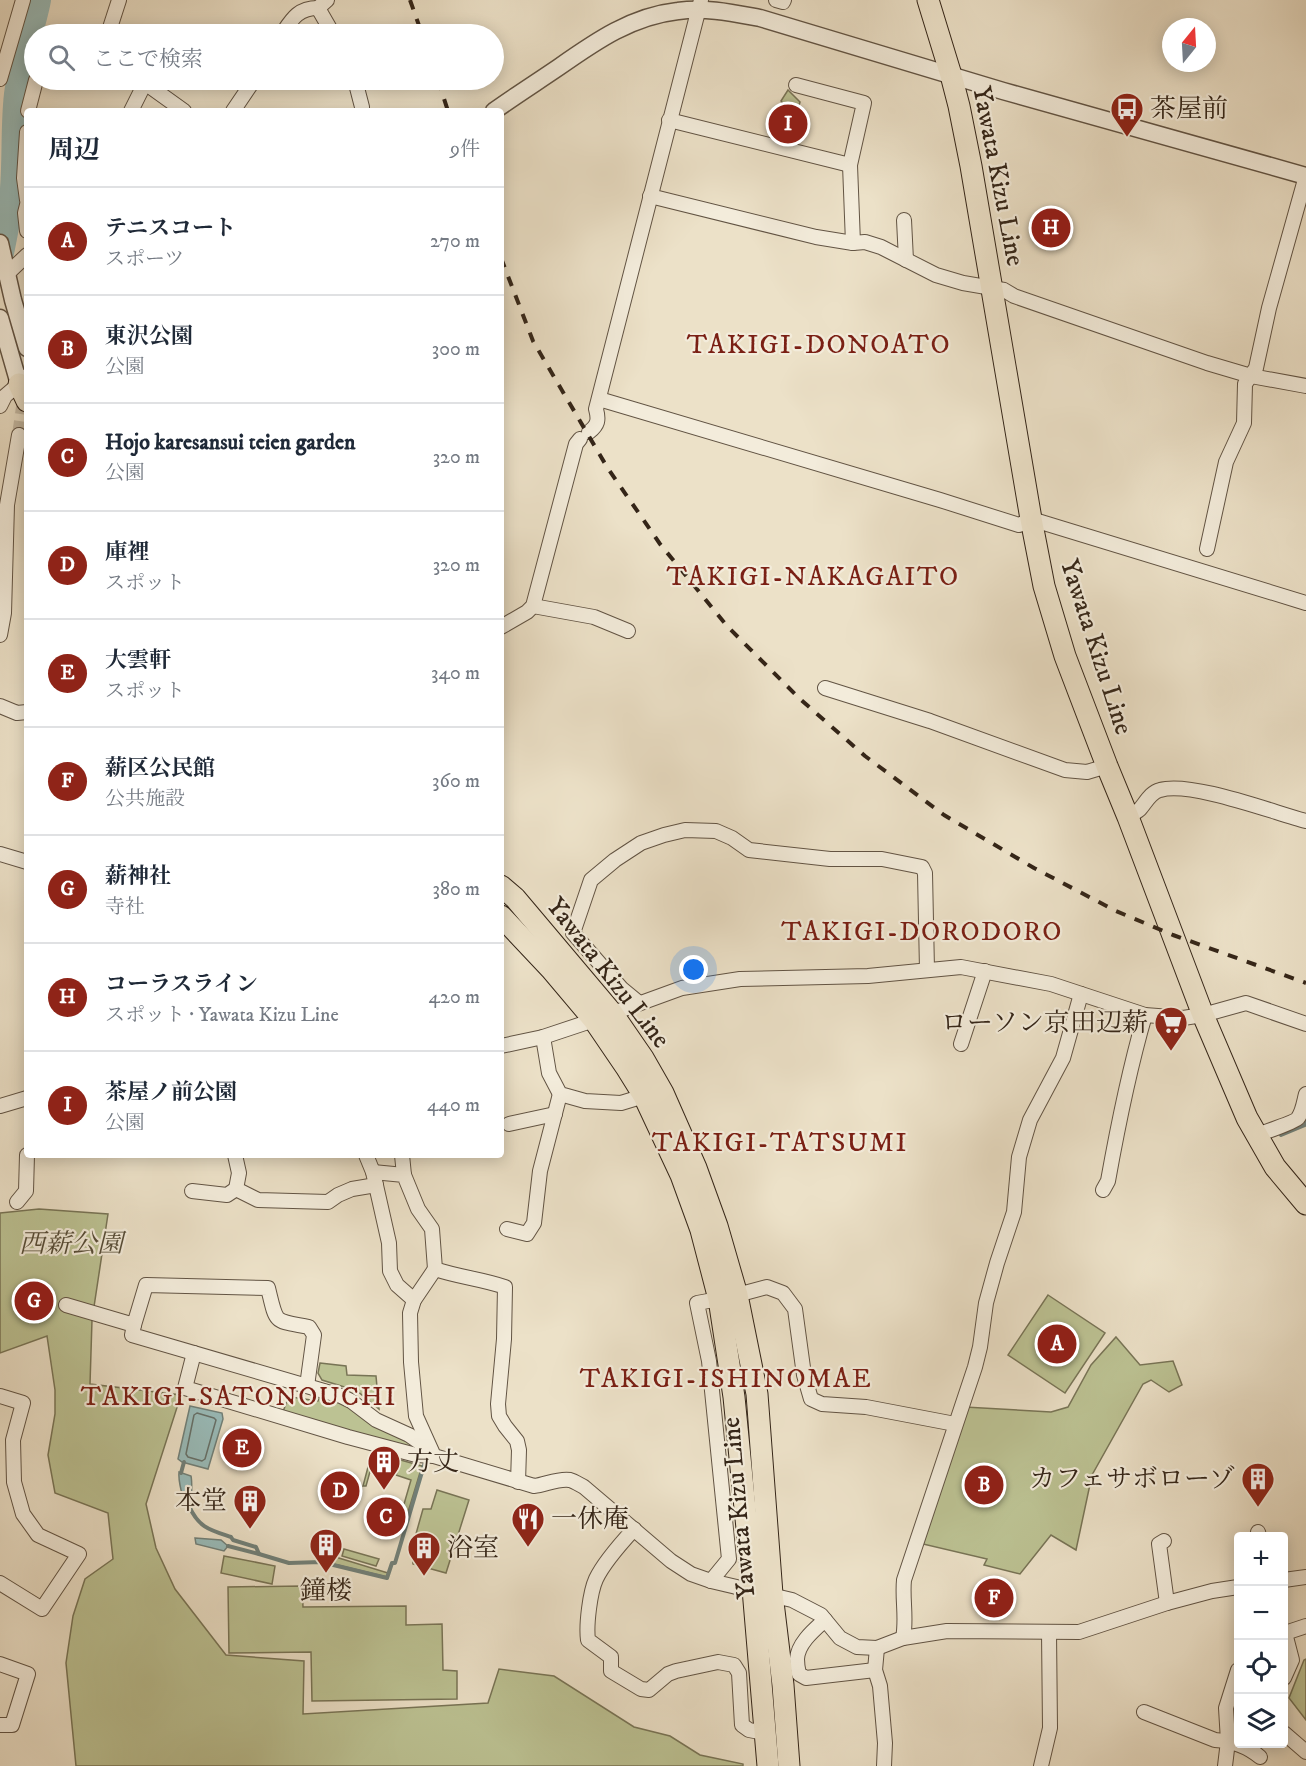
<!DOCTYPE html>
<html lang="ja">
<head>
<meta charset="utf-8">
<style>
  :root { --surface:#fff; --page:#f2f2f3; --text:#1f2937; --muted:#747a83; --line:#e0e1e3; --accent:#8f2418 }
  body { margin:0; font-family:"IM FELL DW Pica","Noto Serif JP",serif; background:var(--page); color:var(--text) }
  .controls { position:absolute; right:18px; bottom:18px; display:grid; overflow:hidden; border-radius:6px; box-shadow:0 3px 15px #0003 }
  .controls button { width:54px; height:54px; display:grid; place-items:center; padding:0; border:0; border-bottom:2px solid var(--line); background:var(--surface); color:var(--text); font:30px sans-serif }
  .compass { position:absolute; left:1162px; top:18px; width:54px; height:54px; border-radius:50%; background:var(--surface); box-shadow:0 3px 15px #0003; rotate:18deg }
  .you { position:absolute; left:694px; top:970px; width:21px; height:21px; margin:-15px; border:4px solid #fff; border-radius:50%; background:#1a73e8; box-shadow:0 0 0 9px #1a73e833 }
  .badge { display:grid; place-items:center; width:39px; height:39px; border-radius:50%; background:var(--accent); color:#fff; font-size:20px; font-weight:700 }
  .pin { position:absolute; translate:-50% -50%; border:3px solid #fff; box-shadow:0 2px 6px #0006 }
  .list { margin:0; padding:0; list-style:none }
  h2 { display:flex; justify-content:space-between; align-items:center; height:78px; margin:0; padding:0 24px; font-size:26px }
  h2 small { font-size:20px; font-weight:400; color:var(--muted) }
  .list li { display:grid; grid-template-columns:39px 1fr auto; gap:18px; align-items:center; box-sizing:border-box; height:108px; padding:0 24px; border-top:2px solid var(--line) }
  .list b { display:block; font-size:22px; white-space:nowrap }
  .list p { margin:0; font-size:20px; white-space:nowrap; color:var(--muted) }
  .list em { font-size:20px; font-style:normal; color:var(--muted) }
  .icon { flex:none; width:33px; height:33px; fill:none; stroke:currentColor; stroke-width:2; stroke-linecap:round; stroke-linejoin:round }
  .map { position:relative; flex:none; width:1306px; height:1766px; overflow:hidden }
  .search { position:absolute; background:var(--surface); box-shadow:0 3px 15px #0003; left:24px; top:24px; width:480px; height:66px; display:flex; align-items:center; gap:15px; box-sizing:border-box; padding:0 21px; border-radius:33px; color:var(--muted); font-size:22px }
  .panel { position:absolute; background:var(--surface); box-shadow:0 3px 15px #0003; left:24px; top:108px; width:480px; height:1050px; border-radius:6px }
  .map>svg:first-child { display:block }
  .green { fill:#bcc293; stroke:#787456; stroke-width:1.5 }
  .water { fill:#99bcba; stroke:#718079; stroke-width:1.5 }
  .lines { fill:none; stroke-linecap:round; stroke-linejoin:round }
  .shore { stroke:#667069; stroke-width:1.5 }
  .stream { stroke:#718079; stroke-width:4 }
  .river { stroke:#99bcba; stroke-width:24 }
  .minor-tunnel { stroke:#c7bba5; stroke-width:14; stroke-dasharray:14 7; stroke-linecap:butt }
  .minor-casing { stroke:#625444; stroke-width:16 }
  .tertiary-casing { stroke:#625444; stroke-width:19 }
  .primary-casing { stroke:#342518; stroke-width:23 }
  .minor { stroke:#f3ecdb; stroke-width:14 }
  .tertiary { stroke:#f3ecdb; stroke-width:16 }
  .primary { stroke:#ece1c8; stroke-width:21 }
  .rail { stroke:#342518; stroke-width:4; stroke-dasharray:10 10; stroke-linecap:butt }
  .labels { text-anchor:middle; dominant-baseline:central; stroke-width:4.5; stroke-linejoin:round; paint-order:stroke }
  .poi-label { font-size:26px; fill:#342518; stroke:#f3ecdb; text-anchor:start }
  .street-label { font-size:26px; fill:#342518; stroke:#f3ecdb }
  .park-label { font-size:26px; font-style:italic; fill:#564c37; stroke:#f3ecdb }
  .neighbourhood-label { font-size:27px; letter-spacing:1.5px; fill:#7a1f14; stroke:#f3ecdb }
</style>
</head>
<body>
<div class="map">
<svg width="1306" height="1766" viewBox="0 0 1306 1766">
  <rect width="100%" height="100%" fill="#ece1c8"/>
  <filter id="stains"><feTurbulence type="fractalNoise" baseFrequency=".00333" numOctaves="4"/><feColorMatrix values="0 0 0 0 .2 0 0 0 0 .09 0 0 0 0 .02 0 0 0 .5 -.17"/></filter>
  <radialGradient id="worn" r=".72"><stop offset=".6" stop-color="#630" stop-opacity="0"/><stop offset="1" stop-color="#630" stop-opacity=".3"/></radialGradient>
  <g class="green">
    <polygon points="788,90 800,102 789,144 775,141 786,107 781,101"/>
    <polygon points="39,1209 108,1214 92,1320 90,1384 181,1395 146,1504 156,1548 175,1589 226,1655 304,1661 303,1714 488,1703 499,1669 554,1676 634,1727 670,1736 700,1755 743,1764 743,1766 76,1766 66,1663 73,1616 85,1579 113,1559 108,1513 55,1493 48,1455 55,1414 55,1390 47,1336 0,1353 0,1213"/>
    <polygon points="1048,1295 1105,1333 1065,1393 1008,1355"/>
    <polygon points="1116,1337 1140,1365 1173,1361 1182,1385 1169,1392 1151,1380 1143,1384 1092,1475 1076,1550 1051,1535 1020,1574 984,1565 987,1559 923,1544 965,1407 1051,1412 1068,1407 1091,1365"/>
    <polygon points="320,1363 346,1366 347,1375 376,1376 379,1409 357,1391 322,1380 318,1373"/>
    <polygon points="321,1394 342,1400 398,1437 423,1450 282,1414 288,1399 291,1397 318,1401"/>
    <polygon points="372,1452 422,1466 402,1532 365,1521 371,1502 402,1511 411,1480 396,1475 398,1469 383,1464 381,1471 371,1468 366,1486 363,1486"/>
    <polygon points="437,1490 469,1500 446,1573 413,1564 412,1548 423,1509 431,1509"/>
    <polygon points="344,1549 379,1559 376,1566 342,1556"/>
    <polygon points="329,1555 388,1573 387,1577 321,1561 322,1559"/>
    <polygon points="224,1556 275,1566 272,1584 221,1573"/>
    <polygon points="302,1586 303,1607 406,1606 406,1625 442,1624 443,1670 457,1671 457,1699 312,1701 311,1652 229,1653 228,1587"/>
    <polygon points="1306,1659 1306,1720 1289,1698 1304,1660"/>
  </g>
  <g class="water">
    <polygon points="190,1406 222,1413 223,1419 208,1469 182,1462 178,1459"/>
    <path d="M179,1472l12,4c2,10 -1,19 2,29l-7,2c-3,-8 -8,-26 -7,-35z"/>
    <polygon points="195,1538 221,1540 228,1546 224,1551 196,1544"/>
  </g>
  <g class="lines">
    <polygon class="shore" points="197,1413 214,1418 216,1420 205,1459 202,1461 188,1457 186,1454 194,1415"/>
    <g class="stream">
      <polyline points="1281,1135 1305,1125 1306,1121"/>
      <polyline points="422,1472 426,1459"/>
      <polyline points="181,1473 184,1462"/>
      <path d="M189,1506c10,22 21,24 42,31l2,3 23,7 3,7 30,9 32,-1 66,16 5,-15h3l27,-91"/>
      <polyline points="228,1546 259,1554"/>
    </g>
    <path class="river" d="M0,263c4,-21 9,-42 11,-63 4,-35 1,-71 5,-106 4,-32 17,-62 23,-94"/>
    <polyline class="minor-tunnel" points="19,435 25,393"/>
    <g class="minor-casing">
      <g id="minor">
        <polyline points="327,0 318,8 333,34"/>
        <polyline points="776,0 783,2 784,0"/>
        <polyline points="108,34 119,0"/>
        <path d="M282,34c10,-15 16,-26 36,-26"/>
        <polyline points="0,79 23,0"/>
        <polyline points="355,80 362,107 362,111"/>
        <polyline points="145,83 184,111"/>
        <polyline points="796,85 864,103 850,165 853,243"/>
        <polyline points="28,111 36,80"/>
        <polyline points="131,111 145,83 140,80"/>
        <polyline points="233,111 254,80"/>
        <polyline points="669,120 850,165"/>
        <polyline points="27,132 24,178 27,200"/>
        <polyline points="650,196 816,237 853,243 865,242 881,247 936,275 963,283 1004,290 1014,296 1207,363 1251,376 1306,386"/>
        <polyline points="27,205 25,213 27,231"/>
        <polyline points="904,220 906,260"/>
        <polyline points="6,275 27,255"/>
        <polyline points="599,399 940,500 1019,525 1031,519 1306,603"/>
        <polyline points="0,406 5,396 19,384"/>
        <path d="M589,432c9,-7 10,-12 7,-23l105,-409"/>
        <polyline points="1207,549 1226,462 1244,423 1245,384 1256,368 1269,308 1306,176"/>
        <polyline points="533,606 594,617 628,631"/>
        <polyline points="501,627 527,612 533,606 576,444 580,439"/>
        <polyline points="0,635 4,613 7,505 19,435"/>
        <polyline points="825,688 930,721 1065,770 1087,772 1107,766"/>
        <polyline points="0,706 17,713 27,712"/>
        <path d="M1128,817c4,-3 9,-5 12,-8 6,-7 11,-17 20,-19 31,-9 112,22 146,31"/>
        <polyline points="0,854 27,862"/>
        <polyline points="639,1003 622,989 573,933 591,880 615,860 641,843 664,835 685,830 716,831 732,838 749,850 830,859 882,859 922,867 925,873 927,970"/>
        <polyline points="543,1037 549,1073 560,1094 585,1101 621,1103 644,1096"/>
        <polyline points="961,1044 985,971"/>
        <polyline points="501,1046 543,1037 594,1020 682,988 740,979 868,976 961,967 1051,984 1145,1015 1183,1018 1203,1015 1246,1003 1306,1024"/>
        <polyline points="0,1106 27,1098"/>
        <polyline points="509,1124 555,1114"/>
        <path d="M1257,1135c8,-3 38,-13 41,-17 5,-7 6,-17 8,-24"/>
        <polyline points="235,1155 239,1173 236,1189 258,1200 328,1202 338,1195 352,1189 376,1185"/>
        <polyline points="366,1155 373,1172 389,1243 390,1271 397,1285 414,1300"/>
        <polyline points="402,1155 404,1175"/>
        <path d="M373,1172l31,3 14,34 14,20 3,40c23,8 47,10 70,18l-1,52 -6,65 1,12 6,10 12,15 2,9 -1,32"/>
        <path d="M1103,1190l5,-9c10,-56 21,-111 37,-166"/>
        <polyline points="192,1191 227,1195 236,1189"/>
        <polyline points="17,1202 26,1191 27,1155"/>
        <polyline points="507,1229 527,1234 534,1223 540,1171 560,1094"/>
        <path d="M435,1269l-21,31 -4,13 1,49 5,54 18,40 100,30c11,-1 24,-8 36,-6 4,1 10,5 14,7l87,74 20,13 20,7 81,19 29,15 19,23 17,9 20,1 26,-10 44,-7 132,1 88,-29 45,-12 26,-4"/>
        <polyline points="737,1295 767,1287 783,1293 795,1309 804,1375 811,1399 822,1404 866,1407 955,1424"/>
        <path d="M66,1305l68,20 12,-40 122,3c9,37 5,32 41,39l5,8 -7,51"/>
        <polyline points="134,1325 132,1335 341,1396 351,1401 376,1420 409,1435 429,1449"/>
        <polyline points="194,1353 185,1388 348,1437 416,1455 434,1456"/>
        <polyline points="0,1396 23,1403 13,1440 14,1482 23,1514 38,1535 79,1554 42,1609 0,1583"/>
        <path d="M634,1529c-11,12 -31,35 -38,50 -6,13 -10,46 -8,61l23,17v14l30,18 8,1 19,-16 8,-3 42,-9 16,3 5,8 3,52 7,5 16,3"/>
        <polyline points="1258,1532 1259,1536"/>
        <polyline points="1164,1541 1159,1544 1167,1603"/>
        <polyline points="1284,1580 1306,1577"/>
        <polyline points="711,1581 729,1559 709,1361 697,1303 719,1299"/>
        <path d="M825,1620c-11,10 -27,23 -28,39 0,5 1,11 2,15l7,4 69,-8"/>
        <polyline points="1284,1633 1285,1633 1292,1660 1284,1678"/>
        <polyline points="1285,1633 1306,1626"/>
        <path d="M903,1638c4,-19 -1,-39 1,-58l71,-213 5,-20 6,-44 11,-40 17,-51 5,-55 11,-37 33,-62 18,-64"/>
        <polyline points="877,1648 875,1670 880,1686 885,1743 884,1766"/>
        <polyline points="0,1664 28,1674 12,1725 0,1725"/>
        <path d="M1144,1712l71,28c18,1 32,6 45,17"/>
        <polyline points="1284,1733 1306,1752"/>
        <polyline points="1041,1766 1050,1728 1049,1632"/>
        <polyline points="1225,1766 1228,1741 1226,1708 1238,1670"/>
      </g>
    </g>
    <g class="tertiary-casing">
      <g id="tertiary">
        <path d="M494,111c21,-15 43,-29 65,-44 37,-26 73,-51 119,-56 28,-4 55,2 82,7l243,73 303,85"/>
        <polyline points="0,243 13,300 27,348"/>
        <polyline points="0,318 19,384 27,377"/>
      </g>
    </g>
    <g class="primary-casing">
      <g id="primary">
        <polyline points="928,0 951,75 959,106 971,166 1031,519 1044,586 1065,656 1107,766 1128,817 1203,1015 1247,1118 1275,1167 1306,1204"/>
        <polyline points="19,384 27,401"/>
        <polyline points="501,886 515,898 612,1013 643,1058 663,1093 696,1168 717,1226 737,1295 757,1394 772,1594 783,1685 789,1766"/>
        <polyline points="501,916 551,969 594,1020 626,1067 644,1096 681,1175 701,1230 719,1299 734,1397 753,1589 768,1766"/>
      </g>
    </g>
    <use href="#minor" class="minor"/>
    <use href="#tertiary" class="tertiary"/>
    <use href="#primary" class="primary"/>
    <g class="rail">
      <polyline points="410,0 422,34"/>
      <polyline points="438,80 448,111"/>
      <polyline points="501,258 533,341 607,467 660,544 727,626 800,699 865,756 944,815 1034,868 1116,911 1173,935 1306,983"/>
    </g>
  </g>
  <defs>
    <g id="bus-pin" transform="scale(1.725)"><path d="M0 17L-7.5 6A9.5 9.5 0 1 1 7.5 6Z" fill="#8f2418" stroke="#f3ecdb"/><path d="M-5-6H5V4H4V6H2V4H-2V6H-4V4H-5ZM-3.5-4V0h7V-4ZM-3.5 1.2v1.5H-2V1.2ZM2 1.2v1.5H3.5V1.2Z" fill="#fff"/></g>
    <g id="supermarket-pin" transform="scale(1.725)"><path d="M0 17L-7.5 6A9.5 9.5 0 1 1 7.5 6Z" fill="#8f2418" stroke="#f3ecdb"/><path d="M-6-5.5h2.5l.6 2H6L4.5 2H-2.5L-4.4-4H-6ZM-1.5 3.2a1.3 1.3 0 1 0 .1 0ZM3 3.2a1.3 1.3 0 1 0 .1 0Z" fill="#fff"/></g>
    <g id="building-pin" transform="scale(1.725)"><path d="M0 17L-7.5 6A9.5 9.5 0 1 1 7.5 6Z" fill="#8f2418" stroke="#f3ecdb"/><path d="M-4-6H4V6H1V3H-1V6H-4ZM-2.5-4.3h1.7v1.8h-1.7ZM.8-4.3h1.7v1.8H.8ZM-2.5-1h1.7V.8h-1.7ZM.8-1h1.7V.8H.8Z" fill="#fff"/></g>
    <g id="restaurant-pin" transform="scale(1.725)"><path d="M0 17L-7.5 6A9.5 9.5 0 1 1 7.5 6Z" fill="#8f2418" stroke="#f3ecdb"/><path d="M-5-6h1v4h1v-4h1v4h1v-4h1v5L-1.5 .5V6h-2V.5L-5-1ZM5-6V6H3V1.5H1.5Q1.5-4 5-6Z" fill="#fff"/></g>
  </defs>
  <g fill-rule="evenodd">
    <use href="#bus-pin" x="1127" y="109"/>
    <use href="#supermarket-pin" x="1171" y="1023"/>
    <use href="#building-pin" x="384" y="1462"/>
    <use href="#building-pin" x="1258" y="1479"/>
    <use href="#building-pin" x="250" y="1501"/>
    <use href="#restaurant-pin" x="528" y="1519"/>
    <use href="#building-pin" x="326" y="1545"/>
    <use href="#building-pin" x="424" y="1548"/>
  </g>
  <g class="labels">
    <g class="poi-label">
      <text x="1150" y="109">茶屋前</text>
      <text x="1148" y="1023" text-anchor="end">ローソン京田辺薪</text>
      <text x="407" y="1462">方丈</text>
      <text x="1235" y="1479" text-anchor="end">カフェサボローゾ</text>
      <text x="227" y="1501" text-anchor="end">本堂</text>
      <text x="551" y="1519">一休庵</text>
      <text x="447" y="1548">浴室</text>
      <text x="326" y="1591" text-anchor="middle">鐘楼</text>
    </g>
    <g class="street-label">
      <text transform="translate(998 176) rotate(79)">Yawata Kizu Line</text>
      <text transform="translate(1096 647) rotate(72)">Yawata Kizu Line</text>
      <text transform="translate(608 973) rotate(52)">Yawata Kizu Line</text>
      <text transform="translate(739 1508) rotate(-95)">Yawata Kizu Line</text>
    </g>
    <g class="park-label">
      <text x="71" y="1244">西薪公園</text>
    </g>
    <g class="neighbourhood-label">
      <text x="819" y="345">TAKIGI-DONOATO</text>
      <text x="813" y="577">TAKIGI-NAKAGAITO</text>
      <text x="922" y="932">TAKIGI-DORODORO</text>
      <text x="780" y="1143">TAKIGI-TATSUMI</text>
      <text x="726" y="1379">TAKIGI-ISHINOMAE</text>
      <text x="239" y="1397">TAKIGI-SATONOUCHI</text>
    </g>
  </g>
  <rect width="100%" height="100%" filter="url(#stains)"/>
  <rect width="100%" height="100%" fill="url(#worn)"/>
</svg>
<div class="controls">
<button>+</button>
<button>−</button>
<button><svg class="icon" aria-label="locate" viewBox="0 0 24 24"><circle cx="12" cy="12" r="6"/><path d="M12 2v4M12 18v4M2 12h4M18 12h4"/></svg></button>
<button><svg class="icon" aria-label="layers" viewBox="0 0 24 24"><path d="M12 4l9 5-9 5-9-5zM3 14l9 5 9-5"/></svg></button>
</div>
<svg class="compass" viewBox="-18 -18 36 36"><path d="M0-13l5 13h-10z" fill="#e53935"/><path d="M0 13l5-13h-10z" fill="#747a83"/></svg>
<div class="you"></div>
<div class="pin badge" style="left:1057px;top:1344px">A</div>
<div class="pin badge" style="left:984px;top:1485px">B</div>
<div class="pin badge" style="left:386px;top:1517px">C</div>
<div class="pin badge" style="left:340px;top:1491px">D</div>
<div class="pin badge" style="left:242px;top:1448px">E</div>
<div class="pin badge" style="left:994px;top:1598px">F</div>
<div class="pin badge" style="left:34px;top:1301px">G</div>
<div class="pin badge" style="left:1051px;top:228px">H</div>
<div class="pin badge" style="left:788px;top:124px">I</div>
<div class="search"><svg class="icon" aria-label="search" viewBox="0 0 24 24"><circle cx="10" cy="10" r="6"/><path d="M15 15l6 6"/></svg>ここで検索</div>
<section class="panel">
<h2>周辺<small>9件</small></h2>
<ul class="list">
<li><span class="badge">A</span><div><b>テニスコート</b><p>スポーツ</p></div><em>270 m</em></li>
<li><span class="badge">B</span><div><b>東沢公園</b><p>公園</p></div><em>300 m</em></li>
<li><span class="badge">C</span><div><b>Hojo karesansui teien garden</b><p>公園</p></div><em>320 m</em></li>
<li><span class="badge">D</span><div><b>庫裡</b><p>スポット</p></div><em>320 m</em></li>
<li><span class="badge">E</span><div><b>大雲軒</b><p>スポット</p></div><em>340 m</em></li>
<li><span class="badge">F</span><div><b>薪区公民館</b><p>公共施設</p></div><em>360 m</em></li>
<li><span class="badge">G</span><div><b>薪神社</b><p>寺社</p></div><em>380 m</em></li>
<li><span class="badge">H</span><div><b>コーラスライン</b><p>スポット · Yawata Kizu Line</p></div><em>420 m</em></li>
<li><span class="badge">I</span><div><b>茶屋ノ前公園</b><p>公園</p></div><em>440 m</em></li>
</ul>
</section>
</div>
</body>
</html>
